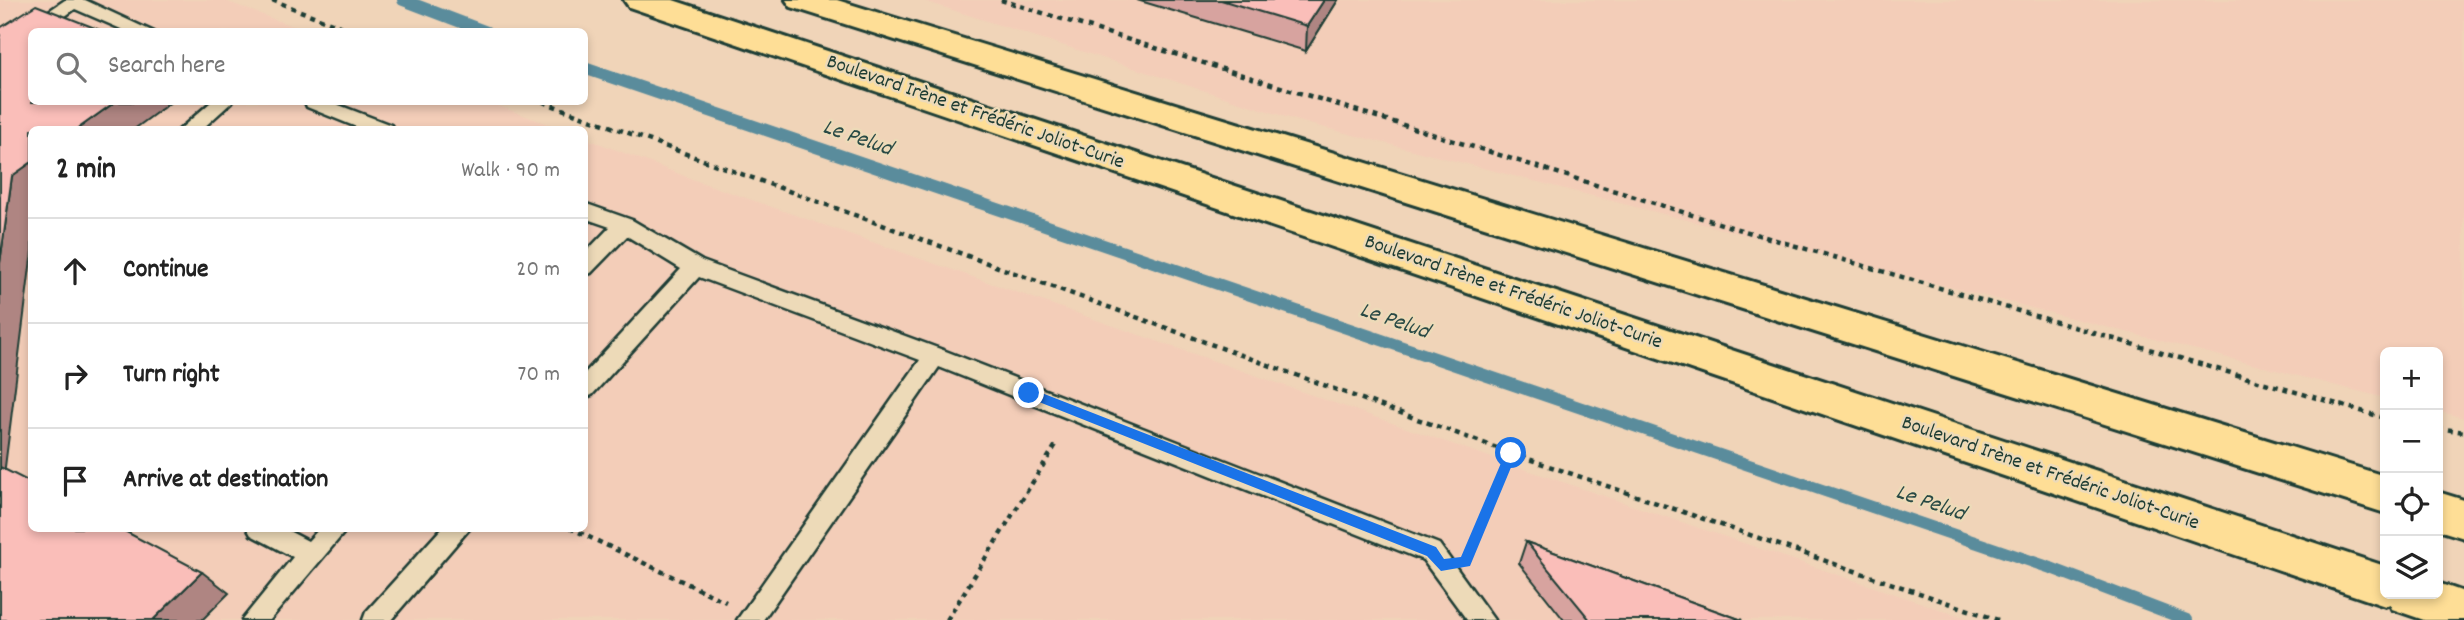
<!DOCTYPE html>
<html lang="en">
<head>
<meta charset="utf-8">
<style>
  :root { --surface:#fff; --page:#f2f2f2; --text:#222; --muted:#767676; --line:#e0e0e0 }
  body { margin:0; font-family:Dekko,sans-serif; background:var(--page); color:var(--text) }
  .controls { position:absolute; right:21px; bottom:21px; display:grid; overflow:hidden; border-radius:10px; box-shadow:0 4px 10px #0003 }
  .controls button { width:63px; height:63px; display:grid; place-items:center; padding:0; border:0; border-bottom:2px solid var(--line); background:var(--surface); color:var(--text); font:35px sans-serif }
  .stop { position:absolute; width:21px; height:21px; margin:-16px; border:5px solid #1a73e8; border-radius:50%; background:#fff }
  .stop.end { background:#1a73e8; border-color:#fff; box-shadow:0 2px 7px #0008 }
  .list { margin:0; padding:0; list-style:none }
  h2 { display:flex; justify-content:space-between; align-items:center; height:91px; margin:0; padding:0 28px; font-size:30px }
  h2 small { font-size:23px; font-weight:400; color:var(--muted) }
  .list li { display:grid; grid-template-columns:46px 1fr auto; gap:21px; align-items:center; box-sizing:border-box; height:105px; padding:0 28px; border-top:2px solid var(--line) }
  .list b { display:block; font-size:26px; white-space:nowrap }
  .list em { font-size:23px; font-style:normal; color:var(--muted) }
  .icon { flex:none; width:38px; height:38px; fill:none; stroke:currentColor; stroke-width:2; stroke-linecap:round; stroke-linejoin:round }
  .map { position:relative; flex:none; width:2464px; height:620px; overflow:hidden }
  .search { position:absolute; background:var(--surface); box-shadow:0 4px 10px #0003; left:28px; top:28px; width:560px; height:77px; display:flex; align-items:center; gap:18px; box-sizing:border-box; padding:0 24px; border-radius:10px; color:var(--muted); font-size:26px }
  .panel { position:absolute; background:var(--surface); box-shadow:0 4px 10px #0003; left:28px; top:126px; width:560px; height:406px; border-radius:10px }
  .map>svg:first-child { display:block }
  .built { fill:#f3cdb8 }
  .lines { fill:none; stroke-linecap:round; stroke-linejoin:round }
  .stream { stroke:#5a8c9c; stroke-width:12 }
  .service-casing { stroke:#1f3d34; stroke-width:5 }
  .primary-casing { stroke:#1f3d34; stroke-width:6 }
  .path { stroke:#1f3d34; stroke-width:4.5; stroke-dasharray:5 5; stroke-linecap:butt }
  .service { fill:#eddab8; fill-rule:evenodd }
  .primary { fill:#fede96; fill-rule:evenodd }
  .wall { fill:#d7a39f; stroke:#1f3d34; stroke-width:2 }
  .shaded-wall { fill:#af8582; stroke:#1f3d34; stroke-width:2 }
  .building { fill:#fabeb9; stroke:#1f3d34; stroke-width:2 }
  .route { fill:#1a73e8 }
  .labels { text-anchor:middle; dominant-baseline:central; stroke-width:5; stroke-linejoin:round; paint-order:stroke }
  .street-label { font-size:21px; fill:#1f3d34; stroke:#eddab8 }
  .water-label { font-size:23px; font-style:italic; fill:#294a45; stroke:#eddab8 }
</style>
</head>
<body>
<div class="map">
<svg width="2464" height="620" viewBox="0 0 2464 620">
  <rect width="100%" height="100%" fill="#f0d4b8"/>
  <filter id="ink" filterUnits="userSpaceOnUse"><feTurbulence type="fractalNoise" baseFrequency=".0143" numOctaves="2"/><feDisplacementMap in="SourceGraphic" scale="14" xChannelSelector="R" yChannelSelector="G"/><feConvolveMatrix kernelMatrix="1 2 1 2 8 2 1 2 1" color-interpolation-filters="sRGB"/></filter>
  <g filter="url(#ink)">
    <g class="built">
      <polygon points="0,0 223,0 305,31 32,32 32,102 488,102 561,129 32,130 32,528 584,528 585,138 700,182 1518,467 1972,620 0,620"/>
      <polygon points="921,0 2464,0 2464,418 2438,411 2438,352 2385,352 2385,398 1302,122"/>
    </g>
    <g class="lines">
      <g class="stream">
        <polyline points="403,0 487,32"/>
        <polyline points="584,68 2051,568 2187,620"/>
      </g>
      <g class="service-casing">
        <g id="service">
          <polygon points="65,0 85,0 154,32 128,32 75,9 43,32 32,32 32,39 0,58 0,44"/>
          <polygon points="211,102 232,102 201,130 179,130"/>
          <polygon points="305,102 331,102 391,125 393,130 364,130 307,107"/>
          <polygon points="584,203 632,220 702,261 943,350 1439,544 1494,620 1467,620 1423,560 939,367 763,620 737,620 920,360 699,277 592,395 584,398 584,374 681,269 627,236 591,273 584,275 584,254 610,227 584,218"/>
          <polygon points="247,528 283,528 308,541 320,528 348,528 270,620 242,620 293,557 251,535"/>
          <polygon points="442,528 470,528 391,620 363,620 366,612"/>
        </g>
      </g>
      <g class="primary-casing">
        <g id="primary">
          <polygon points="624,0 673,0 2385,566 2385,594 2438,594 2438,583 2464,592 2464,620 2424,620 2392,609 2390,604 2385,606 629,7"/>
          <polygon points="786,0 837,0 2385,476 2385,513 791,7"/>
          <polygon points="2438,492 2464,500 2464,538 2438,530"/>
        </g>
      </g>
      <g class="path">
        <polyline points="272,0 355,32"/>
        <polyline points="1001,0 1731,227 2385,418"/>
        <polyline points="543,102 1511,453 1998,620"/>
        <polyline points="2438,428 2464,432"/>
        <polyline points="570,528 726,602"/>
        <polyline points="1469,552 1511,453"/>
        <polyline points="947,620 1057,443"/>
      </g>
      <use href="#service" class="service"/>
      <use href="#primary" class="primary"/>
    </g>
    <g class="wall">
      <polygon points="1137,0 1338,0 1306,51"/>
      <polygon points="1526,542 1742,620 1564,620 1519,563"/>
    </g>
    <g class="shaded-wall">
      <polygon points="1324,0 1338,0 1306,51 1307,26"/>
      <polygon points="115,102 171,102 133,130 76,130"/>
      <polygon points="32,162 32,251 4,475 0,472 0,263 12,176"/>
      <polygon points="202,572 229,593 202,620 153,620"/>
    </g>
    <g class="building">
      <polygon points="1221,0 1324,0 1307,26"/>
      <polygon points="36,5 105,32 32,32 32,102 115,102 76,130 32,130 32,162 12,176 0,263 0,28"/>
      <polygon points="0,467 32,483 32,528 119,528 202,572 153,620 0,620"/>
      <polygon points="1526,542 1742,620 1590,620"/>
    </g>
  </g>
  <polygon class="route" points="1029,388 1436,547 1444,559 1461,557 1507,449 1511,447 1517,453 1470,566 1441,571 1427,556 1024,396 1024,389"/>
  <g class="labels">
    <g class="street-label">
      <text transform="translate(975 113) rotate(19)">Boulevard Irène et Frédéric Joliot-Curie</text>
      <text transform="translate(1513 293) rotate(19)">Boulevard Irène et Frédéric Joliot-Curie</text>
      <text transform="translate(2050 474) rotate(19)">Boulevard Irène et Frédéric Joliot-Curie</text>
    </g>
    <g class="water-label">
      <text transform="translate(857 139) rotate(19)">Le Pelud</text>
      <text transform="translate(1394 322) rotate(19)">Le Pelud</text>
      <text transform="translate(1930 504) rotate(19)">Le Pelud</text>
    </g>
  </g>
</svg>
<div class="controls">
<button>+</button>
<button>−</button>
<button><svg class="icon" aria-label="locate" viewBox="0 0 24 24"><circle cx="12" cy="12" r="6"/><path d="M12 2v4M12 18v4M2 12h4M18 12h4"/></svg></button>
<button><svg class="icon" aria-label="layers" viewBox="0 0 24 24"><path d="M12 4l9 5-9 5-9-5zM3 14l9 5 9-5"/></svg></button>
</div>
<div class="stop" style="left:1511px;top:453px"></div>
<div class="stop end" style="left:1029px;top:393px"></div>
<div class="search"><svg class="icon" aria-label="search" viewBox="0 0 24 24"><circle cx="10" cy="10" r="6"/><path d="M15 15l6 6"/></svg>Search here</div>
<section class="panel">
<h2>2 min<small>Walk · 90 m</small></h2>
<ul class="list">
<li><svg class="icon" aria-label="ahead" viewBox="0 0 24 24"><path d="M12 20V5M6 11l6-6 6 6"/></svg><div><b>Continue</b></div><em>20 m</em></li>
<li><svg class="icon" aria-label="right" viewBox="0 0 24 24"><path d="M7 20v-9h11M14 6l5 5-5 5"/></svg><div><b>Turn right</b></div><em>70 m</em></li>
<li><svg class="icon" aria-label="arrive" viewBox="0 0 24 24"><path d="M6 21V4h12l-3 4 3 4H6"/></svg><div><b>Arrive at destination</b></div></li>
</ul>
</section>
</div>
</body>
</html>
